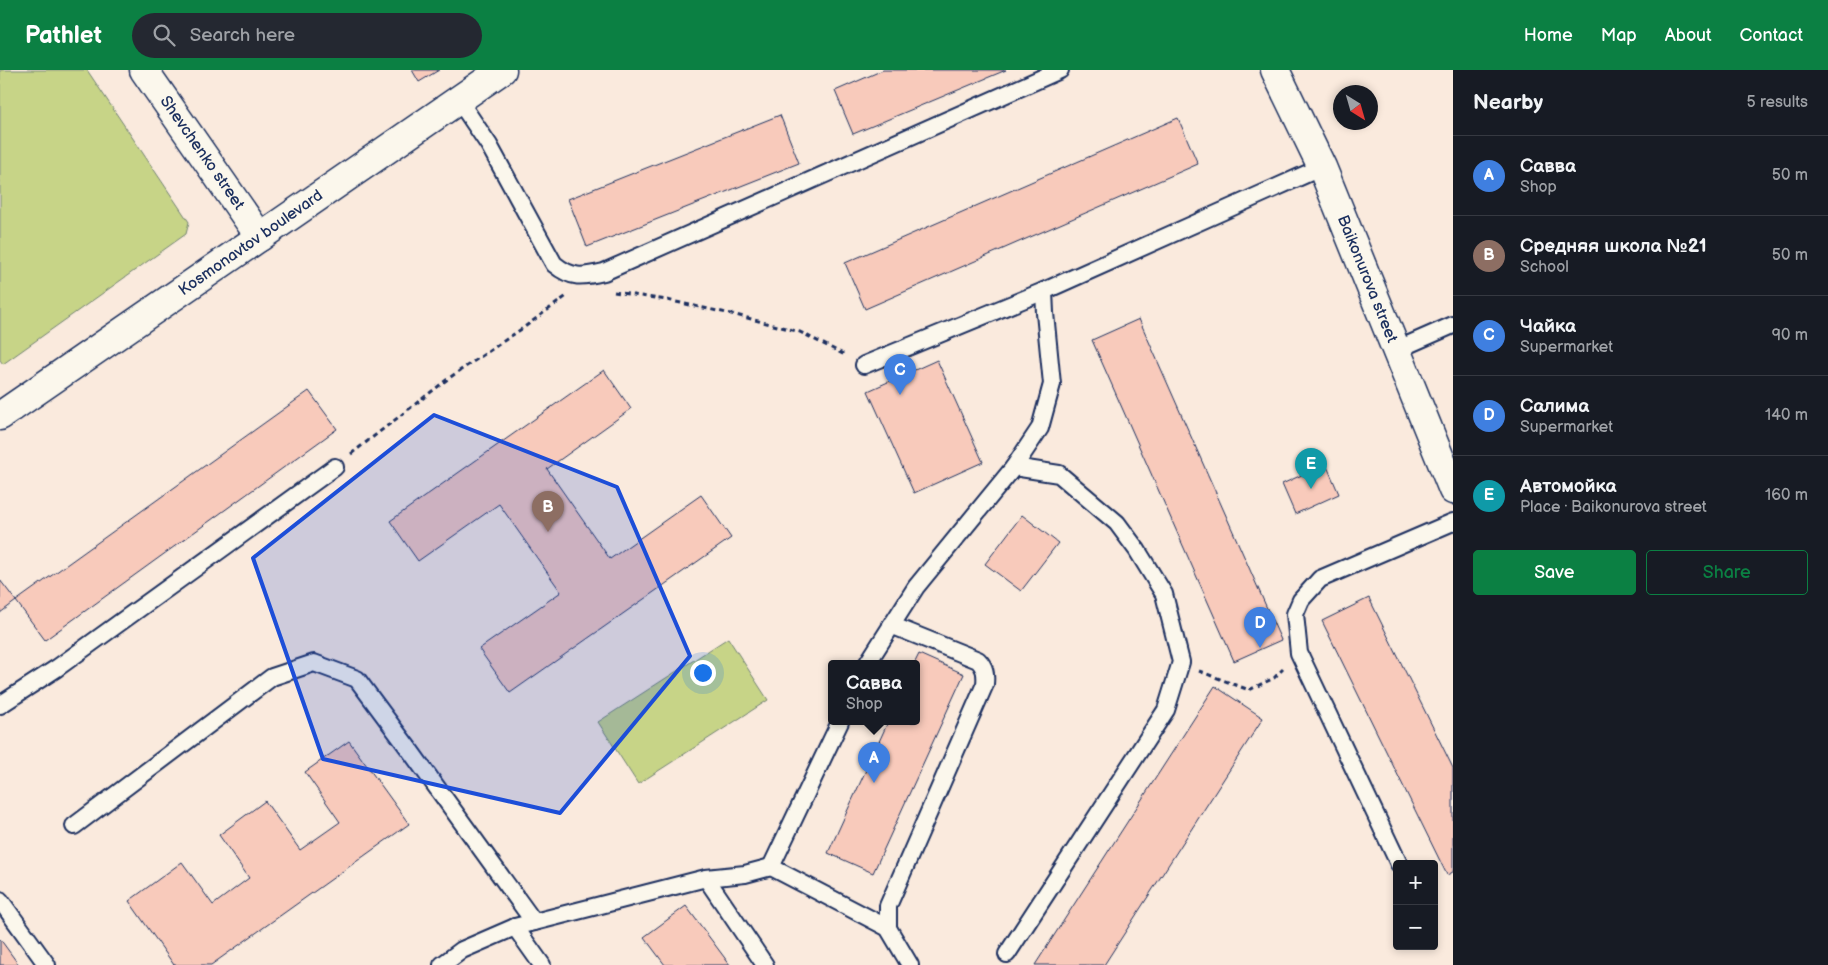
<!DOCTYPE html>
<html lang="en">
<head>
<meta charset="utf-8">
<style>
  :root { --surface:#171b24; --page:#242831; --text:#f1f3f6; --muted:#9ea1a6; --line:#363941; --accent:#0b8043 }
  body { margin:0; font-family:"Balsamiq Sans",sans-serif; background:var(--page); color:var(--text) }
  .controls { position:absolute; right:15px; bottom:15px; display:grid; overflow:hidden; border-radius:5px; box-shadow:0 2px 8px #0003 }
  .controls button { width:45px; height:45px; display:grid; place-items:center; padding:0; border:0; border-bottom:1px solid var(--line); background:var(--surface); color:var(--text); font:25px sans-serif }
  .compass { position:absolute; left:1333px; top:15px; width:45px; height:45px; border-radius:50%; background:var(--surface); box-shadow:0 2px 8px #0003; rotate:143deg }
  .you { position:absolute; left:702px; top:602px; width:18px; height:18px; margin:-12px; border:4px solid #fff; border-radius:50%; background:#1a73e8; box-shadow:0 0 0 8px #1a73e833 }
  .badge { display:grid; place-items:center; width:32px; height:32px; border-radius:50%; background:var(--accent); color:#fff; font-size:16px; font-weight:700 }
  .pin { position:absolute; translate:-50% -41px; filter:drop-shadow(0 1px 2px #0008) }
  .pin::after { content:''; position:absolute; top:26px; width:18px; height:15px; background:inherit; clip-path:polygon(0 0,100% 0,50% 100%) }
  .popup { position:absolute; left:828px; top:590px; width:92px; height:65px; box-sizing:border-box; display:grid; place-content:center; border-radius:5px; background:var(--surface); filter:drop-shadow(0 1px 4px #0005); font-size:16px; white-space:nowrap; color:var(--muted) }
  .popup b { font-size:19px; color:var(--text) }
  .popup::after { content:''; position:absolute; left:50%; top:100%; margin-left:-10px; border:10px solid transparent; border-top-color:var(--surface) }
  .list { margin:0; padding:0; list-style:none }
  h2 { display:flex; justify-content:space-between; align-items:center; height:65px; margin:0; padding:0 20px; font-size:21px }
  h2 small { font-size:16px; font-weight:400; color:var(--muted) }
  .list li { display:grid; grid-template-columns:32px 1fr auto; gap:15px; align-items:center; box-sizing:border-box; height:80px; padding:0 20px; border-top:1px solid var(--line) }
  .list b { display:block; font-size:19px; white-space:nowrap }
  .list p { margin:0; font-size:16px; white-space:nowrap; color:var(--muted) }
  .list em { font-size:16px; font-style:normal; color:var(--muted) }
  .actions { display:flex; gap:10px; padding:15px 20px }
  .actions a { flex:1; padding:11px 0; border:1px solid var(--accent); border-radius:5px; text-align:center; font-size:18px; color:var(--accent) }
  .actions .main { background:var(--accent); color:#fff }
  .icon { flex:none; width:28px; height:28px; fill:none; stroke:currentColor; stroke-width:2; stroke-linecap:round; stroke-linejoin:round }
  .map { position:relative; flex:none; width:1453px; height:895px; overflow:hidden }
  header { display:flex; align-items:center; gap:30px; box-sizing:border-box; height:70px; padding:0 25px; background:var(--accent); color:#fff }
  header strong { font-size:24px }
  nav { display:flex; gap:28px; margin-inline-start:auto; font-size:18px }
  .search { width:350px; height:45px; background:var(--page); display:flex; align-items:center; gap:12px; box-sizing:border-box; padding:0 18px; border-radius:28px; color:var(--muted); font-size:19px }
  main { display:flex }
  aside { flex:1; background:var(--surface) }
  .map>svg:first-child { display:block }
  .green { fill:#c7d487; stroke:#718272 }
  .building { fill:#f8cabb; stroke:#1b2f5e }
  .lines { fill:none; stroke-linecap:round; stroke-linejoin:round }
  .lane-casing { stroke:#1b2f5e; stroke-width:20 }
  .secondary-casing { stroke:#1b2f5e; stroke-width:31 }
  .path { stroke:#1b2f5e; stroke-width:3; stroke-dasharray:5 4; stroke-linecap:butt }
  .lane { stroke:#fbf7ec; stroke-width:16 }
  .secondary { stroke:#fbf7ec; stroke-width:28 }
  .marked { fill:#1d4ed8; fill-opacity:0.2; stroke:#1d4ed8; stroke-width:4; stroke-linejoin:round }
  .labels { text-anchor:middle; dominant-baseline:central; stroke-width:4; stroke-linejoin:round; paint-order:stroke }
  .street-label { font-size:16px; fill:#1b2f5e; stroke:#fbf7ec }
</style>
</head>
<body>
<header>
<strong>Pathlet</strong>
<div class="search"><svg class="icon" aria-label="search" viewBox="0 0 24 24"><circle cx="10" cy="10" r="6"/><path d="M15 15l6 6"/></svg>Search here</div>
<nav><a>Home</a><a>Map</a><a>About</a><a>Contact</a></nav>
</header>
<main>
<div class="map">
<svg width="1453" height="895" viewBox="0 0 1453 895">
  <rect width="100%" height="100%" fill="#faeadd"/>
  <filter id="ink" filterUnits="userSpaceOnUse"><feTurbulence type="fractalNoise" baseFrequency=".02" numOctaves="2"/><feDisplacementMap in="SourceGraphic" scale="10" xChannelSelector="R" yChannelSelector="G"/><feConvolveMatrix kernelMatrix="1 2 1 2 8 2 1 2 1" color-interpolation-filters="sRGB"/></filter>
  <g filter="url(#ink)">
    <g class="green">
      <polygon points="0,0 87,0 189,152 186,164 3,294 0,290"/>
      <polygon points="728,568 768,630 638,714 598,652"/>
    </g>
    <g class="building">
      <polygon points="412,0 439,0 419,12"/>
      <polygon points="883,0 1006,0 853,64 835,21"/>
      <polygon points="780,45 799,93 587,177 568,129"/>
      <polygon points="1178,48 1198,94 865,239 845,193"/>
      <polygon points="1139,249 1281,570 1234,591 1092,270"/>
      <polygon points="937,290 983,392 914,423 868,321"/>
      <polygon points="604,300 631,339 547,399 610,489 701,425 731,468 510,623 479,579 561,522 499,434 418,491 390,451"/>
      <polygon points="309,321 337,359 45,570 16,531"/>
      <polygon points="1326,394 1339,424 1295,444 1282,414"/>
      <polygon points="1022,445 1058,473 1021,521 985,494"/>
      <polygon points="0,510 16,531 0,543"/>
      <polygon points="1369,528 1453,698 1453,802 1447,805 1322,551"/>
      <polygon points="919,584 964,604 873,803 828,783 888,652 916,652 916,594 914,594"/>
      <polygon points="1215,616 1263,648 1104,895 1035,895"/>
      <polygon points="349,671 409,754 211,895 174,895 129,831 182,792 213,835 249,808 219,765 265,731 300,780 340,752 305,702"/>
      <polygon points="686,836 730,895 665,895 644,867"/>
      <polygon points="0,869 19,895 0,895"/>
    </g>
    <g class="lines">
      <g class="lane-casing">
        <g id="lane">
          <path d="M458,29l31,46 65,119c18,15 28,13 50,8l456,-202"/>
          <polyline points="1396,280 1453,255"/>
          <polyline points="864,295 1044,221"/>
          <polyline points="867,594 916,517 1014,397 1040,358 1052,314 1045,243 1044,221 1322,97"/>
          <polyline points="0,635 57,598 335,397"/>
          <polyline points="74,756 272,607 314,593 357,609 409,679 534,852"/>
          <polyline points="1399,794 1299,583 1295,544 1301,530 1320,509 1453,452"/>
          <polyline points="771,797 840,652"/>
          <polyline points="706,808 765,895"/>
          <polyline points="0,830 47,895"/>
          <polyline points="515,857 542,895"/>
          <path d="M888,858v-22l97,-222c1,-10 0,-17 -7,-24l-87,-35"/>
          <polyline points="1007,884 1166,640 1181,592 1164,524 1137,480 1117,453 1059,404 1014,397"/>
          <polyline points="442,895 462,880 515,857 706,808 745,804 771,797 888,858 910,895"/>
        </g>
      </g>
      <g class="secondary-casing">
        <g id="secondary">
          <polyline points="144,0 260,167"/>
          <polyline points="1275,0 1322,97 1453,420"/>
          <polyline points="0,346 502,0"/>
        </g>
      </g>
      <g class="path">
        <polyline points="614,222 667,230 736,245 800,262 845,285"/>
        <polyline points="351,384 449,308 523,258 568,225"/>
        <polyline points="1199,601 1249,620 1274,608 1283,599"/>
      </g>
      <use href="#lane" class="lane"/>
      <use href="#secondary" class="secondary"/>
    </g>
  </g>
  <path class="marked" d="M434,345l183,72 73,169 -130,157 -237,-54 -70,-201z"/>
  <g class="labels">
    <g class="street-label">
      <text transform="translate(202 83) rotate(55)">Shevchenko street</text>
      <text transform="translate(251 173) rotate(-35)">Kosmonavtov boulevard</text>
      <text transform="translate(1367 209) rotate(68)">Baikonurova street</text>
    </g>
  </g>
</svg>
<div class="controls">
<button>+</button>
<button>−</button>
</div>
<svg class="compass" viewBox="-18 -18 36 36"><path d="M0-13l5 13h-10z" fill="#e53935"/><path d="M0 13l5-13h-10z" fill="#9ea1a6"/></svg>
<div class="you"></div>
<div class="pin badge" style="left:874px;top:713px;background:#3f7fe0">A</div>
<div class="popup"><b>Савва</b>Shop</div>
<div class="pin badge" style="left:548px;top:462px;background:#8d6e63">B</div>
<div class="pin badge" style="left:900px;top:325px;background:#3f7fe0">C</div>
<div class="pin badge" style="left:1260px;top:578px;background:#3f7fe0">D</div>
<div class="pin badge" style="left:1311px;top:419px;background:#0f9aa8">E</div>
</div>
<aside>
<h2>Nearby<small>5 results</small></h2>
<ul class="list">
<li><span class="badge" style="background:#3f7fe0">A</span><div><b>Савва</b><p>Shop</p></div><em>50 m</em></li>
<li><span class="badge" style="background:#8d6e63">B</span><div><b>Средняя школа №21</b><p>School</p></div><em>50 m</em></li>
<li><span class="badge" style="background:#3f7fe0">C</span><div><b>Чайка</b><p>Supermarket</p></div><em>90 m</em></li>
<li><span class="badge" style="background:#3f7fe0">D</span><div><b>Салима</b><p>Supermarket</p></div><em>140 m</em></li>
<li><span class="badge" style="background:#0f9aa8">E</span><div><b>Автомойка</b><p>Place · Baikonurova street</p></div><em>160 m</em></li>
</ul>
<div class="actions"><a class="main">Save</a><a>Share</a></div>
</aside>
</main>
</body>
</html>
